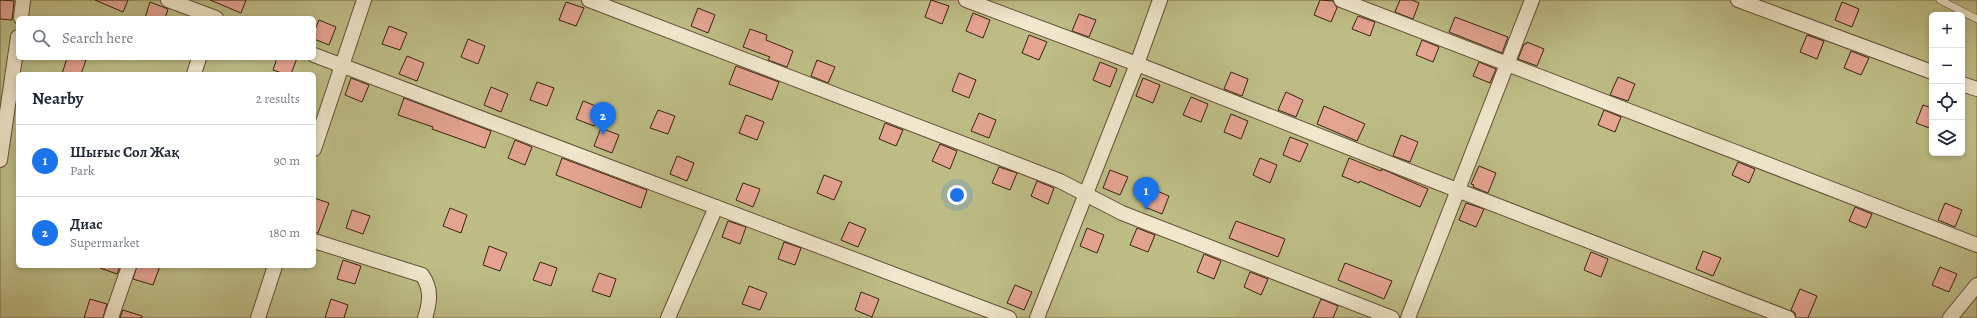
<!DOCTYPE html>
<html lang="en">
<head>
<meta charset="utf-8">
<style>
  :root { --surface:#fff; --page:#f2f2f3; --text:#1f2937; --muted:#747a83; --line:#e0e1e3; --accent:#1a73e8 }
  body { margin:0; font-family:Alegreya,serif; background:var(--page); color:var(--text) }
  .controls { position:absolute; right:12px; top:12px; display:grid; overflow:hidden; border-radius:6px; box-shadow:0 2px 6px #0003 }
  .controls button { width:36px; height:36px; display:grid; place-items:center; padding:0; border:0; border-bottom:1px solid var(--line); background:var(--surface); color:var(--text); font:20px sans-serif }
  .you { position:absolute; left:957px; top:195px; width:14px; height:14px; margin:-10px; border:3px solid #fff; border-radius:50%; background:#1a73e8; box-shadow:0 0 0 6px #1a73e833 }
  .badge { display:grid; place-items:center; width:26px; height:26px; border-radius:50%; background:var(--accent); color:#fff; font-size:13px; font-weight:700 }
  .pin { position:absolute; translate:-50% -33px; filter:drop-shadow(0 1px 2px #0008) }
  .pin::after { content:''; position:absolute; top:21px; width:14px; height:12px; background:inherit; clip-path:polygon(0 0,100% 0,50% 100%) }
  .list { margin:0; padding:0; list-style:none }
  h2 { display:flex; justify-content:space-between; align-items:center; height:52px; margin:0; padding:0 16px; font-size:17px }
  h2 small { font-size:13px; font-weight:400; color:var(--muted) }
  .list li { display:grid; grid-template-columns:26px 1fr auto; gap:12px; align-items:center; box-sizing:border-box; height:72px; padding:0 16px; border-top:1px solid var(--line) }
  .list b { display:block; font-size:15px; white-space:nowrap }
  .list p { margin:0; font-size:13px; white-space:nowrap; color:var(--muted) }
  .list em { font-size:13px; font-style:normal; color:var(--muted) }
  .icon { flex:none; width:22px; height:22px; fill:none; stroke:currentColor; stroke-width:2; stroke-linecap:round; stroke-linejoin:round }
  .map { position:relative; flex:none; width:1977px; height:318px; overflow:hidden }
  .search { position:absolute; background:var(--surface); box-shadow:0 2px 6px #0003; left:16px; top:16px; width:300px; height:44px; display:flex; align-items:center; gap:10px; box-sizing:border-box; padding:0 14px; border-radius:6px; color:var(--muted); font-size:15px }
  .panel { position:absolute; background:var(--surface); box-shadow:0 2px 6px #0003; left:16px; top:72px; width:300px; height:196px; border-radius:6px }
  .map>svg:first-child { display:block }
  .green { fill:#bebd86; stroke:#7c704a; fill-rule:evenodd }
  .building { fill:#e4a492; stroke:#39220f }
  .lines { fill:none; stroke-linecap:round; stroke-linejoin:round }
  .lane-casing { stroke:#655038; stroke-width:8 }
  .street-casing { stroke:#655038; stroke-width:16 }
  .lane { stroke:#f0e7cc; stroke-width:7 }
  .street { stroke:#f0e7cc; stroke-width:14 }
</style>
</head>
<body>
<div class="map">
<svg width="1977" height="318" viewBox="0 0 1977 318">
  <rect width="100%" height="100%" fill="#e8dab1"/>
  <filter id="stains"><feTurbulence type="fractalNoise" baseFrequency=".005" numOctaves="4"/><feColorMatrix values="0 0 0 0 .2 0 0 0 0 .09 0 0 0 0 .02 0 0 0 .5 -.17"/></filter>
  <radialGradient id="worn" r=".72"><stop offset=".6" stop-color="#630" stop-opacity="0"/><stop offset="1" stop-color="#630" stop-opacity=".3"/></radialGradient>
  <path class="green" d="M0,0h1977v318h-1977zM1932,15h30v138h-30zM18,18h296v40h-296zM18,74h296v192h-296z"/>
  <g class="building">
    <polygon points="0,0 14,1 12,20 0,19"/>
    <polygon points="95,0 128,0 123,12"/>
    <polygon points="210,0 246,0 241,13"/>
    <polygon points="931,0 949,6 942,24 925,17"/>
    <polygon points="1320,0 1333,1 1337,8 1331,22 1314,15"/>
    <polygon points="1400,0 1412,0 1419,3 1413,19 1395,12"/>
    <polygon points="150,2 168,9 165,18 145,18"/>
    <polygon points="566,2 584,8 576,26 559,20"/>
    <polygon points="1842,2 1859,9 1852,27 1835,20"/>
    <polygon points="698,8 715,15 708,33 691,26"/>
    <polygon points="973,13 990,20 983,38 966,31"/>
    <polygon points="1079,14 1096,20 1089,37 1072,31"/>
    <polygon points="1358,16 1375,22 1370,36 1352,29"/>
    <polygon points="1455,17 1508,37 1502,53 1449,32"/>
    <polygon points="319,20 336,27 329,45 314,39 314,32"/>
    <polygon points="389,26 407,33 400,50 382,44"/>
    <polygon points="750,29 767,35 766,40 793,51 787,67 768,60 770,57 743,47"/>
    <polygon points="1029,35 1047,42 1039,60 1022,53"/>
    <polygon points="1807,35 1824,41 1817,59 1800,52"/>
    <polygon points="468,39 485,46 478,64 461,57"/>
    <polygon points="1422,40 1439,47 1433,62 1416,55"/>
    <polygon points="1527,42 1544,49 1537,66 1518,59 1524,44 1526,44"/>
    <polygon points="1851,51 1869,58 1861,75 1844,68"/>
    <polygon points="407,56 424,63 417,81 399,74"/>
    <polygon points="67,58 86,60 81,74 62,74"/>
    <polygon points="277,58 297,58 291,74 285,74 273,70"/>
    <polygon points="817,60 835,67 828,83 811,76"/>
    <polygon points="1100,62 1117,69 1110,87 1093,80"/>
    <polygon points="1479,62 1496,69 1490,83 1473,76"/>
    <polygon points="736,66 779,82 772,100 729,84"/>
    <polygon points="1231,72 1248,79 1242,96 1224,89"/>
    <polygon points="959,73 976,80 969,98 952,91"/>
    <polygon points="1618,77 1635,84 1628,101 1610,95"/>
    <polygon points="351,78 369,85 362,102 345,95"/>
    <polygon points="1143,78 1160,85 1153,103 1136,96"/>
    <polygon points="537,82 554,88 547,106 530,100"/>
    <polygon points="491,87 508,94 501,112 484,105"/>
    <polygon points="1286,92 1303,100 1296,117 1278,110"/>
    <polygon points="1191,97 1208,104 1201,122 1183,115"/>
    <polygon points="404,98 491,131 485,148 432,129 433,127 398,115"/>
    <polygon points="583,101 601,108 594,126 576,119"/>
    <polygon points="1923,105 1932,108 1932,129 1916,123"/>
    <polygon points="1324,106 1365,124 1357,141 1317,124"/>
    <polygon points="658,110 675,116 668,134 650,128"/>
    <polygon points="1604,110 1621,117 1615,132 1598,125"/>
    <polygon points="979,113 996,120 989,138 971,131"/>
    <polygon points="1231,114 1248,121 1241,139 1224,132"/>
    <polygon points="746,115 764,122 757,140 739,133"/>
    <polygon points="885,123 903,130 896,146 879,139"/>
    <polygon points="601,128 619,135 612,153 594,146"/>
    <polygon points="1401,135 1418,142 1410,162 1393,156"/>
    <polygon points="1290,137 1308,144 1300,162 1283,155"/>
    <polygon points="515,140 532,147 525,165 508,158"/>
    <polygon points="940,144 957,151 950,169 932,161"/>
    <polygon points="677,156 694,163 687,181 670,174"/>
    <polygon points="562,158 647,190 641,208 556,175"/>
    <polygon points="1260,158 1277,165 1270,183 1253,175"/>
    <polygon points="1349,158 1381,171 1382,169 1428,189 1420,207 1360,181 1359,183 1342,176"/>
    <polygon points="1738,162 1755,169 1749,183 1732,175"/>
    <polygon points="1479,166 1496,173 1488,193 1473,187 1474,185 1471,184"/>
    <polygon points="999,167 1017,173 1010,190 992,183"/>
    <polygon points="1110,170 1128,177 1120,195 1103,188"/>
    <polygon points="824,175 842,182 834,200 817,193"/>
    <polygon points="1037,181 1054,188 1048,204 1031,196"/>
    <polygon points="743,183 760,189 753,207 736,200"/>
    <polygon points="1152,189 1169,196 1162,214 1145,207"/>
    <polygon points="314,198 329,203 318,233 314,233"/>
    <polygon points="1466,203 1484,209 1476,227 1459,220"/>
    <polygon points="1945,203 1962,210 1955,227 1938,220"/>
    <polygon points="1855,207 1872,214 1866,228 1849,221"/>
    <polygon points="450,208 467,215 461,233 443,226"/>
    <polygon points="352,210 370,216 363,234 346,228"/>
    <polygon points="728,221 746,227 740,244 722,237"/>
    <polygon points="1236,221 1285,239 1278,257 1229,238"/>
    <polygon points="849,222 866,229 858,247 841,240"/>
    <polygon points="1087,228 1104,235 1097,253 1080,246"/>
    <polygon points="1137,228 1155,235 1148,252 1130,245"/>
    <polygon points="784,242 801,248 795,265 778,259"/>
    <polygon points="489,246 507,253 500,271 483,265"/>
    <polygon points="1703,251 1721,258 1713,276 1696,269"/>
    <polygon points="1591,252 1608,259 1601,277 1584,270"/>
    <polygon points="1204,254 1221,261 1214,279 1197,272"/>
    <polygon points="343,260 361,266 355,284 337,279"/>
    <polygon points="540,262 557,268 551,286 533,280"/>
    <polygon points="1345,263 1392,281 1384,299 1338,280"/>
    <polygon points="100,266 120,266 117,274 100,268"/>
    <polygon points="137,266 160,266 153,285 133,279"/>
    <polygon points="1940,267 1957,274 1949,292 1932,285"/>
    <polygon points="1250,272 1268,279 1261,295 1244,287"/>
    <polygon points="599,273 616,279 610,297 592,291"/>
    <polygon points="1015,285 1032,292 1024,310 1007,303"/>
    <polygon points="749,286 767,293 760,310 742,304"/>
    <polygon points="1800,289 1817,296 1808,318 1796,318 1795,313 1791,310"/>
    <polygon points="861,292 879,299 872,317 855,310"/>
    <polygon points="90,299 107,304 103,318 84,318"/>
    <polygon points="331,299 348,305 344,318 325,318"/>
    <polygon points="1321,299 1338,306 1333,318 1313,318"/>
    <polygon points="123,310 142,316 142,318 120,318"/>
  </g>
  <g class="lines">
    <g class="lane-casing">
      <polyline id="lane" points="1940,0 1977,19"/>
    </g>
    <g class="street-casing">
      <g id="street">
        <polyline points="168,0 216,18"/>
        <polyline points="589,0 1060,181 1122,213 1392,318"/>
        <polyline points="966,0 1137,64 1457,190 1788,318"/>
        <polyline points="1341,0 1977,245"/>
        <polyline points="1738,0 1932,72"/>
        <polyline points="21,18 23,0"/>
        <polyline points="314,55 1009,318"/>
        <polyline points="194,74 199,58"/>
        <polyline points="1962,84 1977,89"/>
        <polyline points="314,149 364,0"/>
        <polyline points="0,160 18,37"/>
        <path d="M314,241l108,34c10,14 8,27 3,43"/>
        <polyline points="111,318 129,266"/>
        <polyline points="258,318 275,266"/>
        <polyline points="668,318 716,207"/>
        <polyline points="1037,318 1137,64 1160,0"/>
        <polyline points="1408,318 1532,0"/>
        <polyline points="1950,318 1977,285"/>
      </g>
    </g>
    <use href="#lane" class="lane"/>
    <use href="#street" class="street"/>
  </g>
  <rect width="100%" height="100%" filter="url(#stains)"/>
  <rect width="100%" height="100%" fill="url(#worn)"/>
</svg>
<div class="controls">
<button>+</button>
<button>−</button>
<button><svg class="icon" aria-label="locate" viewBox="0 0 24 24"><circle cx="12" cy="12" r="6"/><path d="M12 2v4M12 18v4M2 12h4M18 12h4"/></svg></button>
<button><svg class="icon" aria-label="layers" viewBox="0 0 24 24"><path d="M12 4l9 5-9 5-9-5zM3 14l9 5 9-5"/></svg></button>
</div>
<div class="you"></div>
<div class="pin badge" style="left:1146px;top:210px">1</div>
<div class="pin badge" style="left:603px;top:135px">2</div>
<div class="search"><svg class="icon" aria-label="search" viewBox="0 0 24 24"><circle cx="10" cy="10" r="6"/><path d="M15 15l6 6"/></svg>Search here</div>
<section class="panel">
<h2>Nearby<small>2 results</small></h2>
<ul class="list">
<li><span class="badge">1</span><div><b>Шығыс Сол Жақ</b><p>Park</p></div><em>90 m</em></li>
<li><span class="badge">2</span><div><b>Диас</b><p>Supermarket</p></div><em>180 m</em></li>
</ul>
</section>
</div>
</body>
</html>
